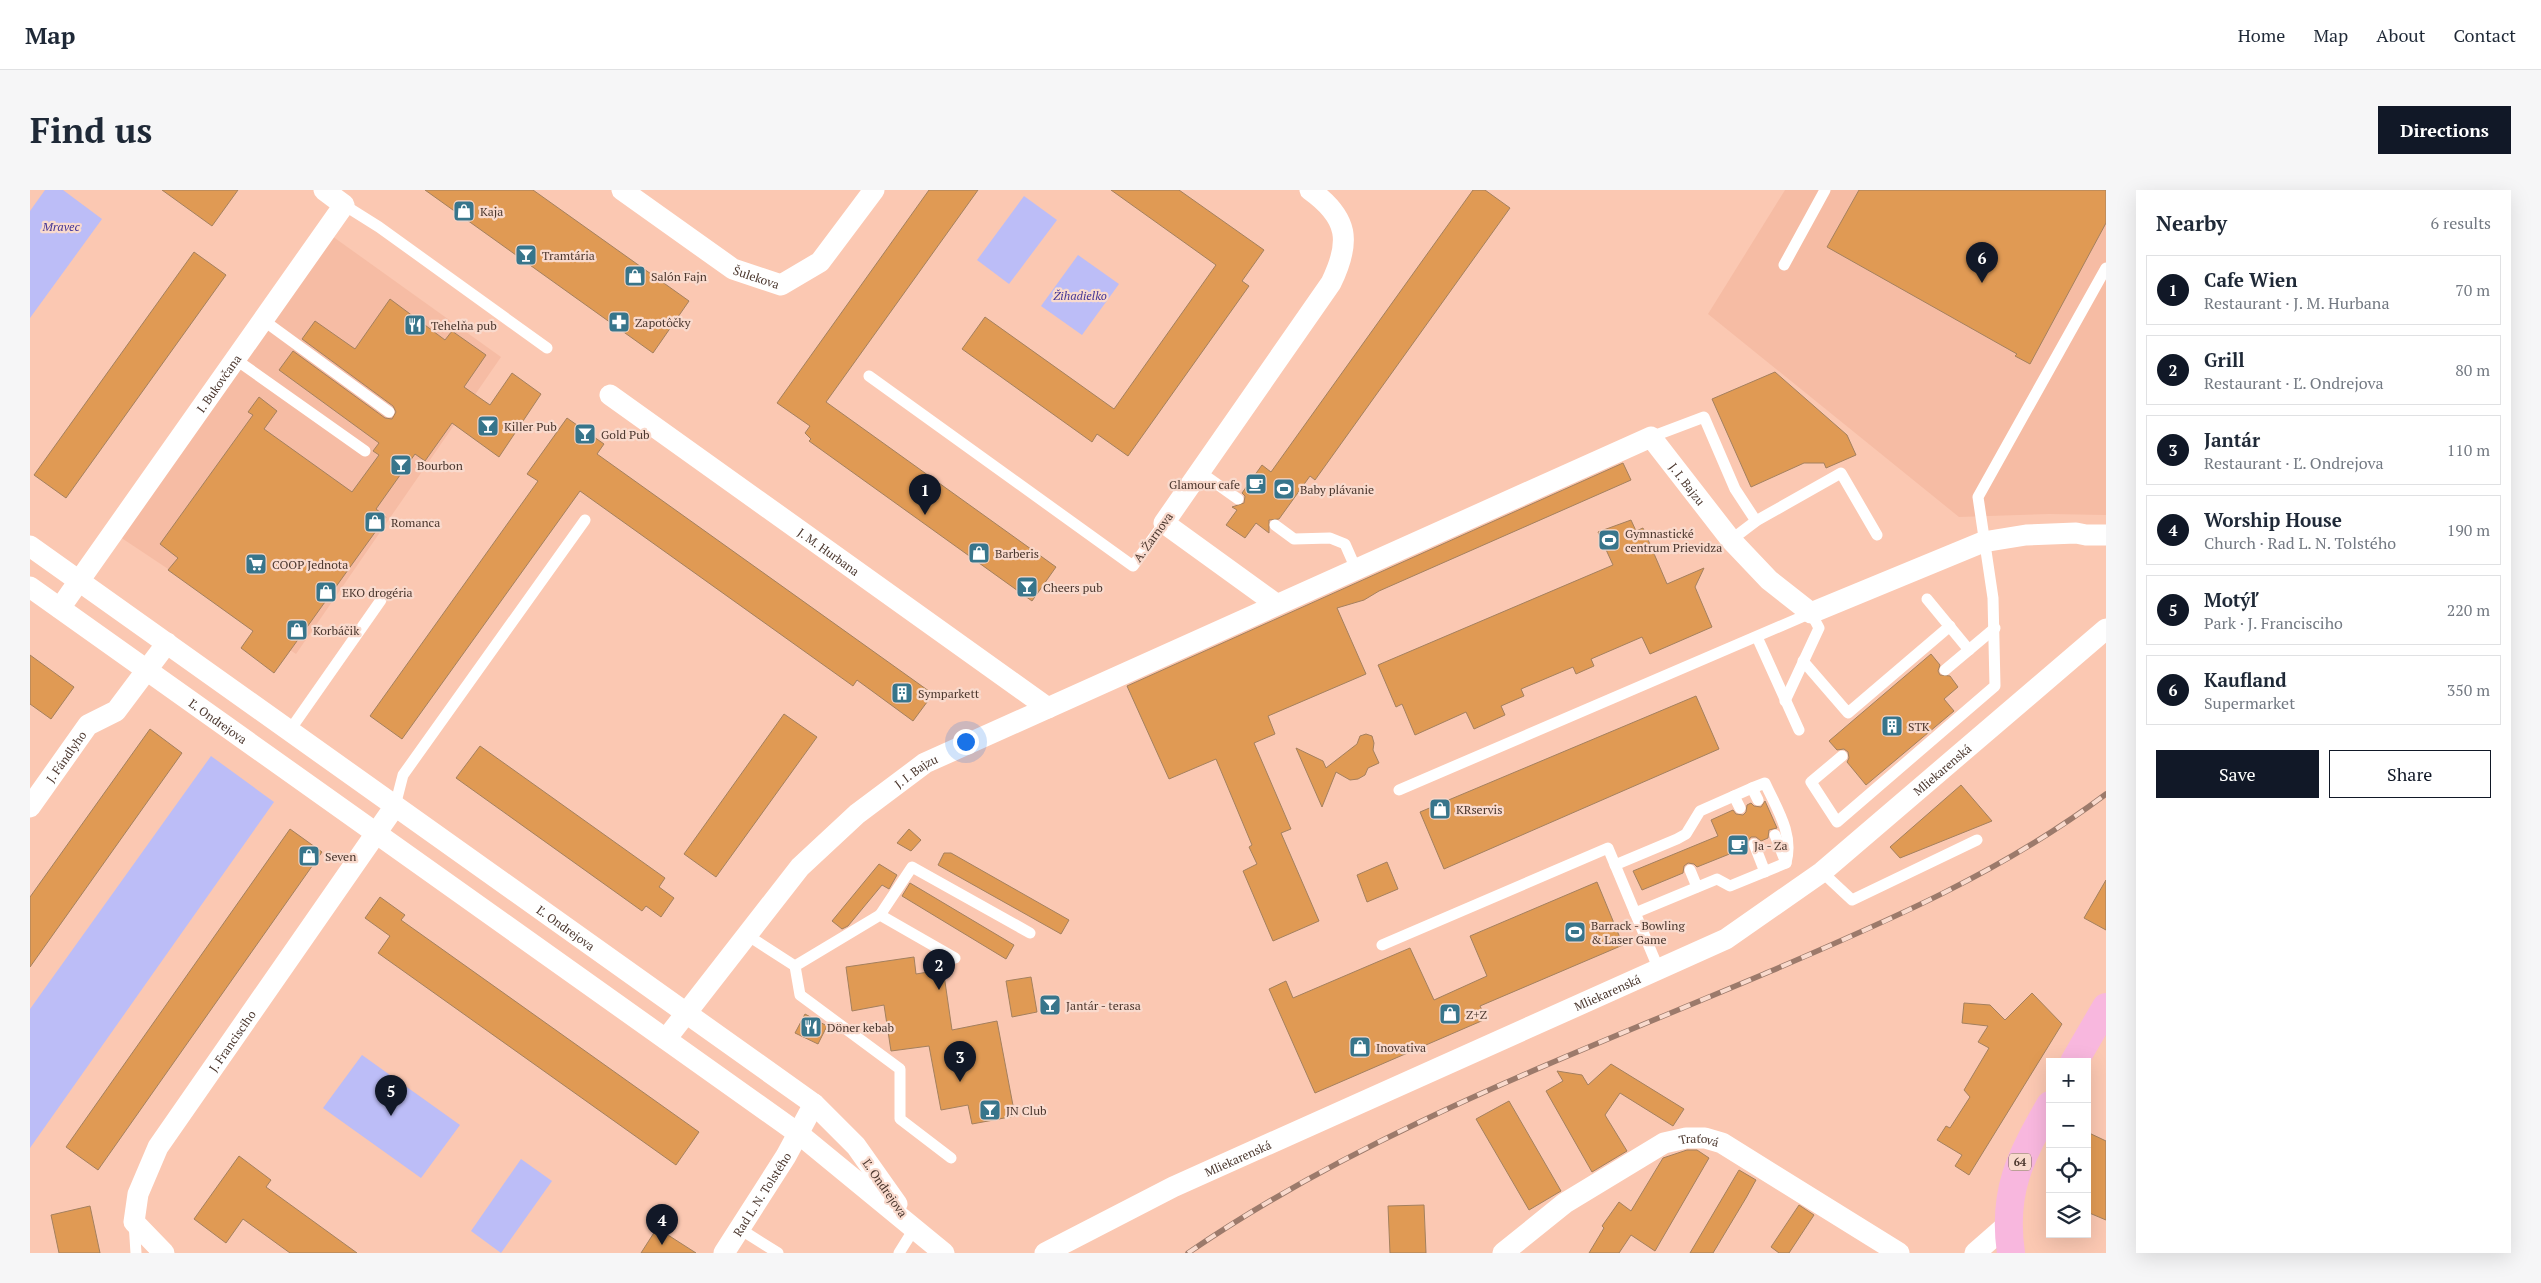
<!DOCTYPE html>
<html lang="en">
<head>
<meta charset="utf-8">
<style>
  :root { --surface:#fff; --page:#f6f6f7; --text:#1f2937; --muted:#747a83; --line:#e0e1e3; --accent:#111827 }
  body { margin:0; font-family:"PT Serif",serif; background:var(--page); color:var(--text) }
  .controls { position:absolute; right:15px; bottom:15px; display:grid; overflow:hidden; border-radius:0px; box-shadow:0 5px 20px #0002 }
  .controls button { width:45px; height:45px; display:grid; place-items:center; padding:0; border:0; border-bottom:1px solid var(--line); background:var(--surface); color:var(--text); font:25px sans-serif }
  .you { position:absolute; left:935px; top:551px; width:18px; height:18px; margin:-12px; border:4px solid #fff; border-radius:50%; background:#1a73e8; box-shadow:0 0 0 8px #1a73e833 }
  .badge { display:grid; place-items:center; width:32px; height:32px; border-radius:50%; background:var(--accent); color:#fff; font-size:16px; font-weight:700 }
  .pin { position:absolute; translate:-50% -41px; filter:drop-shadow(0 1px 2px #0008) }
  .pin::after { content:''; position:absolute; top:26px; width:18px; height:15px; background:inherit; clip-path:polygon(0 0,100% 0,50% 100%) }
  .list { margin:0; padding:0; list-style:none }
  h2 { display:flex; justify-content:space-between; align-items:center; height:65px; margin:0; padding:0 20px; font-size:21px }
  h2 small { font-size:16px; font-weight:400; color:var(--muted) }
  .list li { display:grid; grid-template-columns:32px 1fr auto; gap:15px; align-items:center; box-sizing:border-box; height:70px; margin:0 10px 10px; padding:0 10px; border:1px solid var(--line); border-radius:0px }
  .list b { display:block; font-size:19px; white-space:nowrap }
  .list p { margin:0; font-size:16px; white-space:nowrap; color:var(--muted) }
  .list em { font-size:16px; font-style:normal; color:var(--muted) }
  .actions { display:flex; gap:10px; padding:15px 20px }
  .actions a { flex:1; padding:11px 0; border:1px solid var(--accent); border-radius:0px; text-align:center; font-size:18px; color:var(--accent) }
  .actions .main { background:var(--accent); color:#fff }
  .icon { flex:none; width:28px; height:28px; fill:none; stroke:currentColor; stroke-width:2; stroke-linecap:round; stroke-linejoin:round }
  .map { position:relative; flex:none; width:2076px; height:1063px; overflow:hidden; border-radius:0px }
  header { display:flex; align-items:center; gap:30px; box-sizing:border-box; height:70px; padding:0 25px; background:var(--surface); border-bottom:1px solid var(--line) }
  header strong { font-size:24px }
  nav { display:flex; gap:28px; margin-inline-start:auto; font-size:18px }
  .intro { display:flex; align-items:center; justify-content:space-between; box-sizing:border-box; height:120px; padding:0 30px }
  h1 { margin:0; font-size:35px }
  .button { padding:12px 22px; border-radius:0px; background:var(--accent); color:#fff; font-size:18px; font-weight:700 }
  main { display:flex; gap:30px; padding:0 30px }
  aside { flex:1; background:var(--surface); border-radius:0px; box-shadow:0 5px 20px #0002 }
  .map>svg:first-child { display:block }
  .built { fill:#f6bca4 }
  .green { fill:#bcbdf7 }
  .building { fill:#e09a54; stroke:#a4805e }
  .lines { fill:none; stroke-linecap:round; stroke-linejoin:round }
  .lane { stroke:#fff; stroke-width:11 }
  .street { stroke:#fff; stroke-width:21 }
  .primary { stroke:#f8b7de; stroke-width:28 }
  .rail-casing { stroke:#9c7a6b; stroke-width:5.5 }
  .rail { stroke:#f9dacd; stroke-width:4; stroke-dasharray:11; stroke-linecap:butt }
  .labels { text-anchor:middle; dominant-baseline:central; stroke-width:4.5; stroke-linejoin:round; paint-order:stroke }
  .shield { fill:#f9dacd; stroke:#7f685e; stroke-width:1 }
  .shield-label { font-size:11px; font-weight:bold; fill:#4b372e }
  .poi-label { font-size:12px; fill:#4b372e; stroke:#f9dacd; text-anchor:start }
  .park-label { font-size:12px; font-style:italic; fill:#433494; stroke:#f9dacd }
  .street-label { font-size:12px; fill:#4b372e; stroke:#f9dacd }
</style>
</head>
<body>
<header>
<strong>Map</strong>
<nav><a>Home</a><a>Map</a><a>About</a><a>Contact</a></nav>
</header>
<div class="intro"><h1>Find us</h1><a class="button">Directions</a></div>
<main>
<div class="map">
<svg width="2076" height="1063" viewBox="0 0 2076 1063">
  <rect width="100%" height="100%" fill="#fbc8b2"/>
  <g class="built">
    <polygon points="1755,0 2076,0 2076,325 2019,324 1929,327 1678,124"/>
    <polygon points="302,46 471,167 266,464 87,345"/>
  </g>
  <g class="green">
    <polygon points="15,0 33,0 72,29 0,128 0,21"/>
    <polygon points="994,6 1027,30 979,94 947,70"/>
    <polygon points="1048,65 1089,94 1052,145 1011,116"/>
    <polygon points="181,566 244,612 0,958 0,819"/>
    <polygon points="332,865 430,935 391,988 293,918"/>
    <polygon points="491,969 522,991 471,1063 441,1041"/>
  </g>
  <g class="building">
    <polygon points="132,0 208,0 182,36"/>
    <polygon points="395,0 503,0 659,111 623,163"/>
    <polygon points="899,0 948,0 796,212 1026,377 1002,411 779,251 781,249 775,243 780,236 747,213"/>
    <polygon points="1081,0 1149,0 1234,60 1212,91 1219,96 1098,266 1067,244 1062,252 932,159 955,127 1084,219 1186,75"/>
    <polygon points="1443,0 1455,0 1480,18 1285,290 1280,286 1249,329 1239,330 1239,343 1226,333 1215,348 1196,335 1207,320 1202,317 1214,313 1215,306 1212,303 1232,275 1241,282"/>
    <polygon points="1829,0 2076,0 2076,33 2000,174 1985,166 1987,164 1797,57"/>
    <polygon points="164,62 196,85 36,308 4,285"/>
    <polygon points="360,109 415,150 422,141 456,165 434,197 460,215 482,183 511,204 469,267 422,233 395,271 385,264 346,319 356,327 244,483 211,458 223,441 138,380 148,368 130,354 223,225 218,222 229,207 247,221 234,239 322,302 349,265 343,261 349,253 249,180 263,161 355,228 362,229 366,222 363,216 272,149 285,131 325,159"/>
    <polygon points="1745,182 1817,245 1826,265 1796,278 1794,273 1774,273 1721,297 1682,209"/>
    <polygon points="537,228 574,254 567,264 903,504 883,531 827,490 823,496 550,301 372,549 340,526 508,291 497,284"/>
    <polygon points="1593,273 1601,290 1349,401 1334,410 1307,418 1336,484 1238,526 1245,544 1224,553 1261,639 1251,643 1289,731 1243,751 1213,681 1227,674 1219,657 1222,655 1186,569 1139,589 1097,496"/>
    <polygon points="1601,330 1606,341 1613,338 1637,394 1674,378 1665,397 1682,437 1620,464 1612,447 1561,469 1564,476 1546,484 1543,477 1491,499 1494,506 1471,516 1475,525 1444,539 1436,522 1385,545 1372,514 1366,517 1348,475 1583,375 1568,342"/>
    <polygon points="1901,464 1910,475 1908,481 1910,485 1920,486 1928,497 1914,509 1924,521 1836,595 1817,572 1819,568 1818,562 1814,559 1807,560 1799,551"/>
    <polygon points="0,465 44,497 21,529 0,514"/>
    <polygon points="1666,506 1689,559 1414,679 1390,622"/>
    <polygon points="754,524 787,547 686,687 654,664"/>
    <polygon points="120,539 152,563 0,777 0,707"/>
    <polygon points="1336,544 1342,546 1344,553 1343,560 1349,573 1338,578 1335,585 1328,589 1320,590 1306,582 1292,617 1266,558 1293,571 1296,578 1327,554 1330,546"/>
    <polygon points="450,556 635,688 629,697 644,708 631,727 616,716 612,721 426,588"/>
    <polygon points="1931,595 1962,631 1870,668 1860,657"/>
    <polygon points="1735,611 1747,638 1739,640 1738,648 1731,651 1726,647 1721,647 1717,652 1717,657 1667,677 1664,674 1658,673 1654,676 1653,683 1612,700 1603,681 1688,646 1681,630 1703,620 1706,624 1713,625 1716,622 1717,615 1721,613 1724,616 1731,617"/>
    <polygon points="260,639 292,662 68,980 36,957"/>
    <polygon points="879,639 891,650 881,661 867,653"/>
    <polygon points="914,663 921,663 1039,730 1031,744 908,675"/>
    <polygon points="1357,672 1368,699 1337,712 1327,685"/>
    <polygon points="849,674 867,685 859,699 852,695 818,736 812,739 802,731"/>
    <polygon points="2076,690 2076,740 2054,728"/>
    <polygon points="1567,692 1593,755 1450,816 1456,829 1285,903 1239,799 1256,791 1263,808 1380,758 1404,810 1457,786 1440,746"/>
    <polygon points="880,693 984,755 976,769 872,706"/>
    <polygon points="350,707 375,725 371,730 669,942 646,975 348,763 360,746 335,728"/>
    <polygon points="884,767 886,784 898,782 899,787 914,785 922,840 967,831 985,926 942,934 938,915 911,920 899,856 861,861 854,815 822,821 816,777"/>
    <polygon points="1001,787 1007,822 982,827 976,791"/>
    <polygon points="2002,803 2032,834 1939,985 1925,976 1932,965 1907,950 1916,936 1920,938 1940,907 1934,900 1959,858 1948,852 1958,836 1932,833 1934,813 1960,815 1975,830"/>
    <polygon points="775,824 797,836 788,854 765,843"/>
    <polygon points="1581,874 1654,919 1643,936 1590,903 1575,925 1597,961 1562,982 1516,901 1533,891 1527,881 1552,885 1558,895"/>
    <polygon points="1479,911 1531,1001 1499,1020 1446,929"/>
    <polygon points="2057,942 2076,951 2076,1030 2057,1022"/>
    <polygon points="1657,960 1667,960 1679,968 1625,1061 1601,1045 1589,1063 1559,1063 1574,1038 1572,1036 1589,1012 1601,1021 1633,968"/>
    <polygon points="209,966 241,990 236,997 327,1063 260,1063 213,1029 196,1053 164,1029"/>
    <polygon points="1709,980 1726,990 1716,1008 1683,1063 1660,1063"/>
    <polygon points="1394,1015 1396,1063 1360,1063 1358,1016"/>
    <polygon points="1769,1015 1784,1025 1759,1063 1749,1063 1741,1057"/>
    <polygon points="60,1016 70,1063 29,1063 21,1025"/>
    <polygon points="627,1038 666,1063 611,1063"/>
  </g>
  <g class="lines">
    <g class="lane">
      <polyline points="314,15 349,37 517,158"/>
      <polyline points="1754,75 1795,0"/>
      <polyline points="233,130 359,222"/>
      <polyline points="205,169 335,261"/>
      <polyline points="839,186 1103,376 1134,333"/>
      <polyline points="1621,247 1674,227 1705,299 1726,331"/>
      <polyline points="1170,282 1208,309"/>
      <polyline points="1245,335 1264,349 1300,348 1315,354 1326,379"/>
      <polyline points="1701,350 1726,331 1811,283 1847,345"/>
      <polyline points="1897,409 1939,460"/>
      <polyline points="1727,447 1769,540"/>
      <polyline points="1773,471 1818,523 1920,436"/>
      <polyline points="1915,480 1965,438"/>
      <polyline points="260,540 351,410"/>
      <polyline points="1812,566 1781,592 1807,632 1965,496 1963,408 1948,307 2076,78"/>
      <path d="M1722,598l13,-5c12,26 29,51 21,80"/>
      <polyline points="1369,600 1781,423 1789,438 1755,511"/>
      <polyline points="1704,606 1710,618"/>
      <polyline points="365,616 373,585 555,330"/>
      <polyline points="1724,654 1735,682"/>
      <polyline points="1585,675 1647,649 1656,644 1670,621 1722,598 1728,610"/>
      <polyline points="1660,680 1667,697"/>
      <polyline points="1792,682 1822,710 1947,650"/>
      <polyline points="1605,723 1687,689 1700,696 1756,673 1745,645"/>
      <polyline points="850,725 882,677 1000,743"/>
      <polyline points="717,745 765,776 770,805 870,879 870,929 921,968"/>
      <polyline points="1352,755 1578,658 1629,780"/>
      <polyline points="765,776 850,725 925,768"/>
      <polyline points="104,1032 106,1063"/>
      <polyline points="710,1039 748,1063"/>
      <polyline points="869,1063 884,1039"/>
    </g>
    <g class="street">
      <path id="s1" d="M592,0l111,79 48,16 39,-23 54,-72"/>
      <path id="s2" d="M580,205l438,313"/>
      <path id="s3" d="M0,356l784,558 42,42 41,58"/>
      <path id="s4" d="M0,397l769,547 145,119"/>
      <path d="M1246,414l-112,-81 167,-240c20,-41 18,-65 -21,-93"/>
      <path id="s5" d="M30,418l284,-403 -20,-15"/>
      <path id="s6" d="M0,617l58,-82 28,-14 51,-68"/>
      <path id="s7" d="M636,849l134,-172 57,-53 68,-51 726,-326 80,103 38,40 42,33 172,-71 43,-7 50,-2 10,2h20"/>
      <path id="s8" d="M134,1063l-30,-31 4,-28 20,-47 237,-341"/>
      <path id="s9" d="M694,1063l62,-97 28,-52"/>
      <path id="s10" d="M1015,1063l128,-66 553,-248 96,-67 284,-243"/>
      <path id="s11" d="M1473,1063l62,-50 99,-60 22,-5h19l17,5 177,110"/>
      <polyline points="1945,1063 1977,1035"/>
    </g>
    <g class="primary">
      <polyline points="2044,872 2076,817"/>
      <path d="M1981,1063c-9,-61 9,-96 39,-148"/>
    </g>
    <g class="rail-casing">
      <path id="rail" d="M1158,1063c176,-121 380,-196 576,-279 119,-51 237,-101 342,-180"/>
    </g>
    <use href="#rail" class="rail"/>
  </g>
  <defs>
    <g id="shop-square" transform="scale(1.125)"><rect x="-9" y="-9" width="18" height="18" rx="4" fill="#37758b" stroke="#f9dacd"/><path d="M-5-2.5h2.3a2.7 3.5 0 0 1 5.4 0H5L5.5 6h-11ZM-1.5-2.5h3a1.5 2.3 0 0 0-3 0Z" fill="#fff"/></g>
    <g id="bar-square" transform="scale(1.125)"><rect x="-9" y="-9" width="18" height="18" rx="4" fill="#37758b" stroke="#f9dacd"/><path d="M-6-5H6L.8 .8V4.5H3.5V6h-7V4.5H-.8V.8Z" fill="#fff"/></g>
    <g id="pharmacy-square" transform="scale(1.125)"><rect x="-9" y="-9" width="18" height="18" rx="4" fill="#37758b" stroke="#f9dacd"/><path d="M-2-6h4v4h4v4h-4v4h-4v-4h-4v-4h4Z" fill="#fff"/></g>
    <g id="restaurant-square" transform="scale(1.125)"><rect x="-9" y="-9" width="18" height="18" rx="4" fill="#37758b" stroke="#f9dacd"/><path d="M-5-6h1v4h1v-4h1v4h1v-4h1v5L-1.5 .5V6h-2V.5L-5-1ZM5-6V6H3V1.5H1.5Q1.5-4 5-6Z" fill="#fff"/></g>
    <g id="cafe-square" transform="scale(1.125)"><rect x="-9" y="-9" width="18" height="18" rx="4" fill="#37758b" stroke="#f9dacd"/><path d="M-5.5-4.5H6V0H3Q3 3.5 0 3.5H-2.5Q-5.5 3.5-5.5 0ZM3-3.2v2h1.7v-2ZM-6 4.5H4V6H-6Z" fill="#fff"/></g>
    <g id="stadium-square" transform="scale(1.125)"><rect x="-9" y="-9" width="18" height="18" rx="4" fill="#37758b" stroke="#f9dacd"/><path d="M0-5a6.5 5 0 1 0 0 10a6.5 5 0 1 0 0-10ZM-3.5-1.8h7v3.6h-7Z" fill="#fff"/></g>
    <g id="supermarket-square" transform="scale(1.125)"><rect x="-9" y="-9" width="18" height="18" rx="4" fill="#37758b" stroke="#f9dacd"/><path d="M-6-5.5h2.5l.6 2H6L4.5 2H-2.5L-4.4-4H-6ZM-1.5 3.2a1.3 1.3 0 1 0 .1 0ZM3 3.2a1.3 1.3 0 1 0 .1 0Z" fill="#fff"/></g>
    <g id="building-square" transform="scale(1.125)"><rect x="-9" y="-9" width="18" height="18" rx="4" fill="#37758b" stroke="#f9dacd"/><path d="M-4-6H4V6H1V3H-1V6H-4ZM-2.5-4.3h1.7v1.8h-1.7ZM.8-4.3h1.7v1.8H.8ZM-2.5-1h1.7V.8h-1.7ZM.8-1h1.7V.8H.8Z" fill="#fff"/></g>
  </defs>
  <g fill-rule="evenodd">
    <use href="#shop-square" x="434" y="21"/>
    <use href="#bar-square" x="496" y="65"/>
    <use href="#shop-square" x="605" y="86"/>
    <use href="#pharmacy-square" x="589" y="132"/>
    <use href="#restaurant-square" x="385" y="135"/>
    <use href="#bar-square" x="458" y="236"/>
    <use href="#bar-square" x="555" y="244"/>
    <use href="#bar-square" x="371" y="275"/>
    <use href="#cafe-square" x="1226" y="294"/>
    <use href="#stadium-square" x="1254" y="299"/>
    <use href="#shop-square" x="345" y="332"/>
    <use href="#stadium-square" x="1579" y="350"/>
    <use href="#shop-square" x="949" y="363"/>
    <use href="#supermarket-square" x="226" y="374"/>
    <use href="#bar-square" x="997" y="397"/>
    <use href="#shop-square" x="296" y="402"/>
    <use href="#shop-square" x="267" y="440"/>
    <use href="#building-square" x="872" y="503"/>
    <use href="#building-square" x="1862" y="536"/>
    <use href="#shop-square" x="1410" y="619"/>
    <use href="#cafe-square" x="1708" y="655"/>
    <use href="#shop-square" x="279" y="666"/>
    <use href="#stadium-square" x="1545" y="742"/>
    <use href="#bar-square" x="1020" y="815"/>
    <use href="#shop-square" x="1420" y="824"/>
    <use href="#restaurant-square" x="781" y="837"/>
    <use href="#shop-square" x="1330" y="857"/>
    <use href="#bar-square" x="960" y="920"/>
  </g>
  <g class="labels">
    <rect class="shield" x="1979" y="963.5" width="22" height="17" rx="4"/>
    <g class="shield-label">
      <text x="1990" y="972">64</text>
    </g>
    <g class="poi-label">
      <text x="450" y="21">Kaja</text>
      <text x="512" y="65">Tramtária</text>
      <text x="621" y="86">Salón Fajn</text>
      <text x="605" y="132">Zapotôčky</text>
      <text x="401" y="135">Tehelňa pub</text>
      <text x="474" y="236">Killer Pub</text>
      <text x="571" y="244">Gold Pub</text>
      <text x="387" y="275">Bourbon</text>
      <text x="1210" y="294" text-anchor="end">Glamour cafe</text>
      <text x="1270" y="299">Baby plávanie</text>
      <text x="361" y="332">Romanca</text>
      <text x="1595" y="343">Gymnastické<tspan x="1595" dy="14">centrum Prievidza</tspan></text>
      <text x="965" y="363">Barberis</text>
      <text x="242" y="374">COOP Jednota</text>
      <text x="1013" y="397">Cheers pub</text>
      <text x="312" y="402">EKO drogéria</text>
      <text x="283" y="440">Korbáčik</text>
      <text x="888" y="503">Symparkett</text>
      <text x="1878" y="536">STK</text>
      <text x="1426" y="619">KRservis</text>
      <text x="1724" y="655">Ja - Za</text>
      <text x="295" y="666">Seven</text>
      <text x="1561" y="735">Barrack - Bowling<tspan x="1561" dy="14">&amp; Laser Game</tspan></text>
      <text x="1036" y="815">Jantár - terasa</text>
      <text x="1436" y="824">Z+Z</text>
      <text x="797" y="837">Döner kebab</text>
      <text x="1346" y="857">Inovativa</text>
      <text x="976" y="920">JN Club</text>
    </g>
    <g class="park-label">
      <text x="31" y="36">Mravec</text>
      <text x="1050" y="105">Žihadielko</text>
    </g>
    <g class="street-label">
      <text stroke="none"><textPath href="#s1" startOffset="161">Šulekova</textPath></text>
      <text stroke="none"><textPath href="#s5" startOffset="275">I. Bukovčana</textPath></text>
      <text stroke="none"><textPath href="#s7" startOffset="1236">J. I. Bajzu</textPath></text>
      <text transform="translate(1123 347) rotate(-54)">A. Žarnova</text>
      <text stroke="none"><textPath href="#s2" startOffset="269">J. M. Hurbana</textPath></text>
      <text stroke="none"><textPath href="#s4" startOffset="231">Ľ. Ondrejova</textPath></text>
      <text stroke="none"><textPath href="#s6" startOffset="62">J. Fándlyho</textPath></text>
      <text stroke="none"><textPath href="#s10" startOffset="1025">Mliekarenská</textPath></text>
      <text stroke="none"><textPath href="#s7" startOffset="369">J. I. Bajzu</textPath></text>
      <text stroke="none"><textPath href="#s3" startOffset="658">Ľ. Ondrejova</textPath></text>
      <text stroke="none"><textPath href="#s10" startOffset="620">Mliekarenská</textPath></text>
      <text stroke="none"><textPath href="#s8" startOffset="252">J. Francisciho</textPath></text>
      <text stroke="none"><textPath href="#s11" startOffset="231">Traťová</textPath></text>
      <text stroke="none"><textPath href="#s10" startOffset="215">Mliekarenská</textPath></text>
      <text transform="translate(855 998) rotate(55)">Ľ. Ondrejova</text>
      <text stroke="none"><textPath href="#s9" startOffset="70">Rad L. N. Tolstého</textPath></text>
    </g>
  </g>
</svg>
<div class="controls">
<button>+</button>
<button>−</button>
<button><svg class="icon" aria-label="locate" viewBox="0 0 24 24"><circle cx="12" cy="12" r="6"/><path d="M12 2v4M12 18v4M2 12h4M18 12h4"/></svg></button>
<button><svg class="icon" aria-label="layers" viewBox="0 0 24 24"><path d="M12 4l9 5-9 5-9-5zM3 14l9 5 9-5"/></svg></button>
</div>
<div class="you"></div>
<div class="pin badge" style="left:895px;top:325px">1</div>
<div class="pin badge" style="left:909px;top:800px">2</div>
<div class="pin badge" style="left:930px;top:892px">3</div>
<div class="pin badge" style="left:632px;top:1055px">4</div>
<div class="pin badge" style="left:361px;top:926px">5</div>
<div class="pin badge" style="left:1952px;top:93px">6</div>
</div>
<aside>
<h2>Nearby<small>6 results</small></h2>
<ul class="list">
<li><span class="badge">1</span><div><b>Cafe Wien</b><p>Restaurant · J. M. Hurbana</p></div><em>70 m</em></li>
<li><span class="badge">2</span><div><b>Grill</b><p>Restaurant · Ľ. Ondrejova</p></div><em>80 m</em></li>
<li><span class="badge">3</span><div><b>Jantár</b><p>Restaurant · Ľ. Ondrejova</p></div><em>110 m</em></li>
<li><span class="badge">4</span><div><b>Worship House</b><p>Church · Rad L. N. Tolstého</p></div><em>190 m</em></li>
<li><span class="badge">5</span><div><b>Motýľ</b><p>Park · J. Francisciho</p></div><em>220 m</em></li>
<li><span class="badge">6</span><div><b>Kaufland</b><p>Supermarket</p></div><em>350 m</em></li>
</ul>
<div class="actions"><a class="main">Save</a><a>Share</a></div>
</aside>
</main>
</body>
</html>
